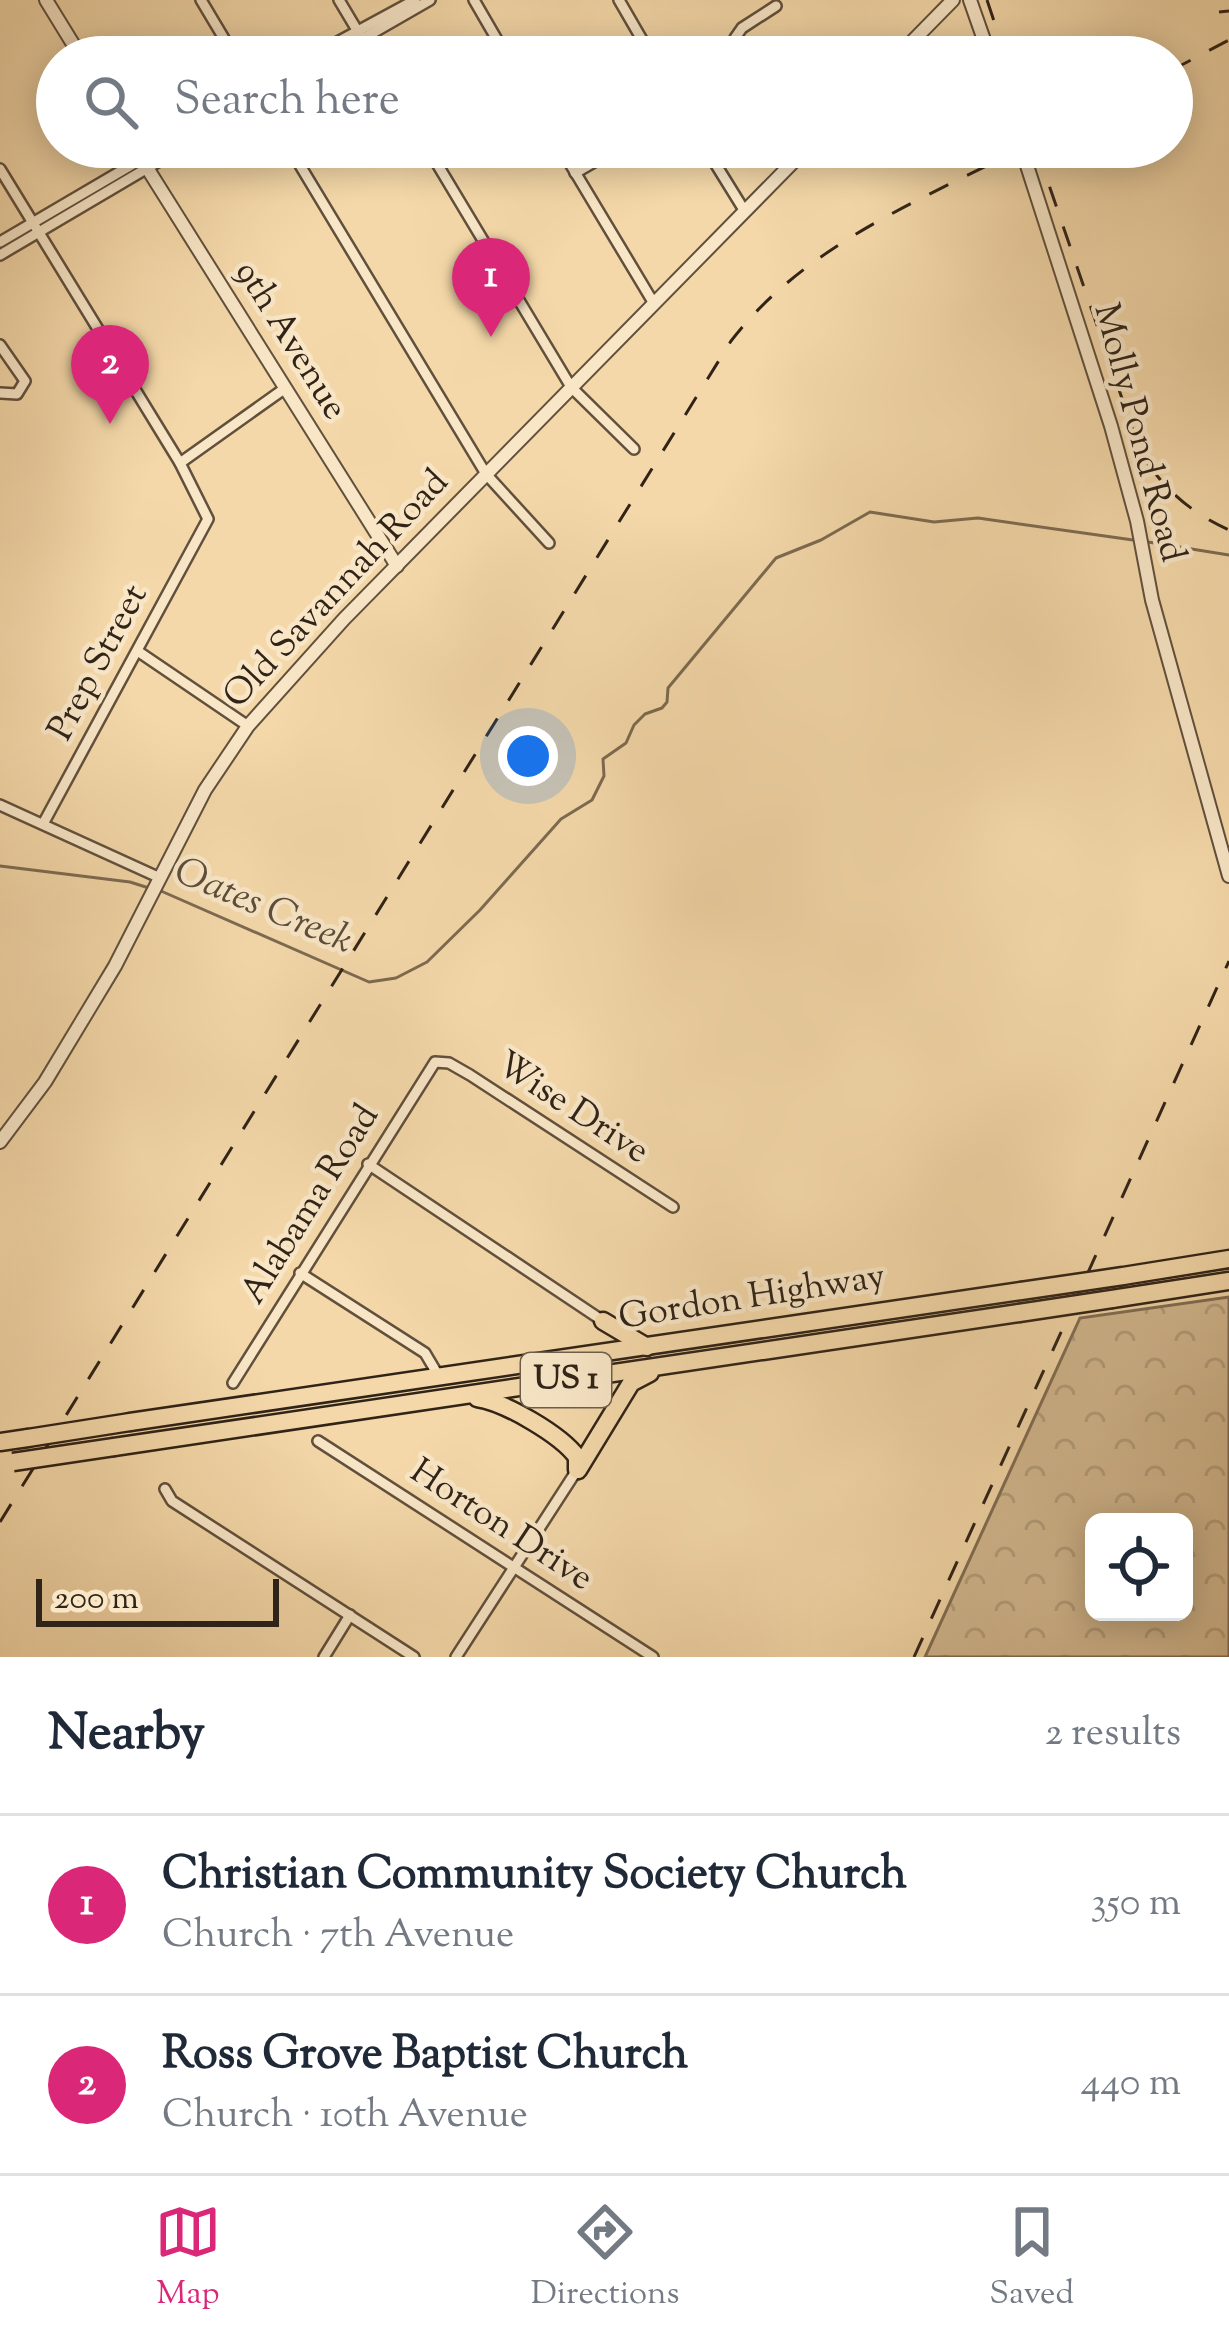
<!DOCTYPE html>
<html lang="en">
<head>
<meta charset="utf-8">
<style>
  :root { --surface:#fff; --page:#f2f2f3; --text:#1f2937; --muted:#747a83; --line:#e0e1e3; --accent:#db2777 }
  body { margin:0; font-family:"Sorts Mill Goudy",serif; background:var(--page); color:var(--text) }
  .controls { position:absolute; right:36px; bottom:36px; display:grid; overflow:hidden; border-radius:18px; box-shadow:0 6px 30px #0003 }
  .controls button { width:108px; height:108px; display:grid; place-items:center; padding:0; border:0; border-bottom:3px solid var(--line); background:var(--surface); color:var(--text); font:60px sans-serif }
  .scale { position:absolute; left:36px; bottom:30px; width:243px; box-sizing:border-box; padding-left:12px; border:6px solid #302317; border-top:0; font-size:33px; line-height:42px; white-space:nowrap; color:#302317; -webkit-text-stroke:9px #f8e6c7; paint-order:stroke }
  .you { position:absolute; left:528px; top:756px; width:42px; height:42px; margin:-30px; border:9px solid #fff; border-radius:50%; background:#1a73e8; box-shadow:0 0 0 18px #1a73e833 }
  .badge { display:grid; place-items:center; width:78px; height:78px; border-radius:50%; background:var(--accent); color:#fff; font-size:39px; font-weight:700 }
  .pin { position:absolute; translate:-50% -99px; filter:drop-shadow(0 3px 6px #0008) }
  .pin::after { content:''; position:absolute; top:63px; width:42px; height:36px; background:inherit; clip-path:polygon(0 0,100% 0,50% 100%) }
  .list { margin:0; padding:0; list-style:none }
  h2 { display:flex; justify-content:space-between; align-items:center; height:156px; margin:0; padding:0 48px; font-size:51px }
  h2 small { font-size:39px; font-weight:400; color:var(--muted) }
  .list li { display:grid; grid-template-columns:78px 1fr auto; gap:36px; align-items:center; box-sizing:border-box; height:180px; padding:0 48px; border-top:3px solid var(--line) }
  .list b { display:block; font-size:45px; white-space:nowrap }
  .list p { margin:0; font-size:39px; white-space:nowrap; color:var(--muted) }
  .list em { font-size:39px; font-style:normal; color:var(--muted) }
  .icon { flex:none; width:66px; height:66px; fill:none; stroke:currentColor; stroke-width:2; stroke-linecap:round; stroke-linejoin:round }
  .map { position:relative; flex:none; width:1229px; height:1657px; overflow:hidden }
  .search { position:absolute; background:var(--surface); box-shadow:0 6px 30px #0003; left:36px; right:36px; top:36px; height:132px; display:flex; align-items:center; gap:30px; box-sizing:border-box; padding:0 42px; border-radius:66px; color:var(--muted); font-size:45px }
  .sheet { height:516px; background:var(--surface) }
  nav { display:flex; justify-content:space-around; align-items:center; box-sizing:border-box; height:168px; border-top:3px solid var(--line); background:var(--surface); font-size:33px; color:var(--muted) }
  nav a { display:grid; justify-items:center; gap:6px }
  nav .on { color:var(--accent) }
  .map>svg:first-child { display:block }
  .forest { fill:url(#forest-crowns); stroke:#826e54; stroke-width:3; fill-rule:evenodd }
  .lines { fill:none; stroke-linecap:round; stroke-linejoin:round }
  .stream { stroke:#7d6a51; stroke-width:3 }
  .minor-casing { stroke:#61503c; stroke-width:14 }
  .tertiary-casing { stroke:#61503c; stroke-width:16 }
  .trunk-casing { stroke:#302317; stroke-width:21 }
  .minor { stroke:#f8e6c7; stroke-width:9 }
  .tertiary { stroke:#f8e6c7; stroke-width:12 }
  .trunk { stroke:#f4d8a9; stroke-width:16 }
  .rail { stroke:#302317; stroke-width:3; stroke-dasharray:21 21; stroke-linecap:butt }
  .trunk-bridge-casing { stroke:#302317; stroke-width:21; stroke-linecap:butt }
  .trunk-bridge { stroke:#f4d8a9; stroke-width:16 }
  .labels { text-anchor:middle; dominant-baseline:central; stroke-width:9; stroke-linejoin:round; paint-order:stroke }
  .shield { fill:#f8e6c7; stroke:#6c5e4c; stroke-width:3 }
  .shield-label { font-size:33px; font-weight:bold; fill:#302317 }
  .street-label { font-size:36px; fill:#302317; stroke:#f8e6c7 }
  .water-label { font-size:39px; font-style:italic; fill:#5d4d39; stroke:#f8e6c7 }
</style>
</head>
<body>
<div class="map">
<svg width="1229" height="1657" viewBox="0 0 1229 1657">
  <defs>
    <pattern id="forest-crowns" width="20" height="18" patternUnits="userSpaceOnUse" patternTransform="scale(3)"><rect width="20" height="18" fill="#d3b990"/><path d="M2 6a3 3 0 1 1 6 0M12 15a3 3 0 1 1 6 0" fill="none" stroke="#b59f7b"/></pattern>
  </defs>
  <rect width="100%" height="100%" fill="#f4d8a9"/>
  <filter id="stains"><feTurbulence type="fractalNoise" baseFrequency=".00167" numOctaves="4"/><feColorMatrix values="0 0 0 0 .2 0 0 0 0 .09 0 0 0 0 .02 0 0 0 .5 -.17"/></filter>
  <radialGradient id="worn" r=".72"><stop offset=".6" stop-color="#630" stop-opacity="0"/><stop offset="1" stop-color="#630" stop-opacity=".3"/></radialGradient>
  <path class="forest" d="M1229,1297v360h-304l155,-339zM1094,1522h90v90h-90z"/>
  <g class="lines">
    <g class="stream">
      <polyline points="1148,542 1229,555"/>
      <polyline points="0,866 130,882 152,889"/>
      <polyline points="161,891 369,982 396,978 427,962 480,910 561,819 592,800 604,776 603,759 626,743 634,725 645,714 662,708 667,702 668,688 776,558 821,540 870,512 934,522 978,518 1133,540"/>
    </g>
    <g class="minor-casing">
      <g id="minor">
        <polyline points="201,0 235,57"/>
        <polyline points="339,0 373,57"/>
        <polyline points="474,0 507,57"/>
        <polyline points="619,0 652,57"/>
        <polyline points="310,57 415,0"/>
        <polyline points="331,57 430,0"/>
        <polyline points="741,57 735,38 742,28 776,6"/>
        <polyline points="289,147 486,474 549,543"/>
        <polyline points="427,147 571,387 634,449"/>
        <polyline points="560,147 653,302"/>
        <polyline points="705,147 744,210"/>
        <polyline points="0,169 180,463 208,519 43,824"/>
        <polyline points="575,173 620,147"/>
        <polyline points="0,242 162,147"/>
        <polyline points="0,255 183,147"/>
        <polyline points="0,345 25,381 17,394 0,393"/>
        <polyline points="180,463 284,389"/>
        <polyline points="139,652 248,726"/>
        <polyline points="0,805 158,877"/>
        <polyline points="368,1164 603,1321"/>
        <polyline points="300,1273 425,1353 438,1375"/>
        <polyline points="233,1383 435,1062 449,1063 470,1075 673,1207"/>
        <polyline points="318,1441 653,1657"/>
        <polyline points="165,1489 172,1501 414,1657"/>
        <polyline points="324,1657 350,1615"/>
        <polyline points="456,1657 577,1470"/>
      </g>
    </g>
    <g class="tertiary-casing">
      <g id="tertiary">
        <polyline points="46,0 81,57"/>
        <polyline points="970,0 990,57"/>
        <polyline points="897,57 953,0"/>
        <polyline points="134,147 397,566"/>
        <polyline points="1021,147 1111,426 1137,521 1152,600 1229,876"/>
        <polyline points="0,1142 45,1082 115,966 205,790 248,726 344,619 808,147"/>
      </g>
    </g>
    <g class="trunk-casing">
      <g id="trunk">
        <polyline points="1123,1276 1229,1259"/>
        <polyline points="1112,1299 1229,1281"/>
        <polyline points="603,1321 647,1347"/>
        <path d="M477,1398c28,4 84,37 100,59v13"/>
        <polyline points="130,1422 1021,1291"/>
        <polyline points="0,1442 28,1438"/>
        <polyline points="114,1447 1019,1313"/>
        <polyline points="578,1470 631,1383 650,1373"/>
      </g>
    </g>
    <use href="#minor" class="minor"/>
    <use href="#tertiary" class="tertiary"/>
    <use href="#trunk" class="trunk"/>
    <g class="rail">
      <polyline points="987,0 1006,57"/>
      <polyline points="1219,12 1229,11"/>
      <polyline points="1172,70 1229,40"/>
      <path d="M1036,147l105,307c23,35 50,59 88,76"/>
      <path d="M0,1522l731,-1181c74,-96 188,-140 293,-194"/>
      <polyline points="914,1657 1229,961"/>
    </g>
    <g class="trunk-bridge-casing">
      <g id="trunk-bridge">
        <polyline points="1021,1291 1123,1276"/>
        <polyline points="1019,1313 1112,1299"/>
        <polyline points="28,1438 130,1422"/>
        <polyline points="13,1462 114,1447"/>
      </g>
    </g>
    <use href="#trunk-bridge" class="trunk-bridge"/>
  </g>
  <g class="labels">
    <rect class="shield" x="521" y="1353" width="90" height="54" rx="9"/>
    <g class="shield-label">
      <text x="566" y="1380">US 1</text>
    </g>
    <g class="street-label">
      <text transform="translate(290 341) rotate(58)">9th Avenue</text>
      <text transform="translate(1138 433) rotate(75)">Molly Pond Road</text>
      <text transform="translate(337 590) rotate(-47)">Old Savannah Road</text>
      <text transform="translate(99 663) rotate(-62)">Prep Street</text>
      <text transform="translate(572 1109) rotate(33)">Wise Drive</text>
      <text transform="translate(311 1205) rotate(-58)">Alabama Road</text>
      <text transform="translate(752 1298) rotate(-9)">Gordon Highway</text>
      <text transform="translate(501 1526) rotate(33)">Horton Drive</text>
    </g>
    <g class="water-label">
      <text transform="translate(263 908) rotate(23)">Oates Creek</text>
    </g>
  </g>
  <rect width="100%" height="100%" filter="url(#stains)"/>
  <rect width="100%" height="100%" fill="url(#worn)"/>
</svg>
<div class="controls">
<button><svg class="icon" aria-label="locate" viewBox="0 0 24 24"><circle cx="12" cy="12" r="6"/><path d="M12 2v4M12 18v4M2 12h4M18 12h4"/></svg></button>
</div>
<div class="scale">200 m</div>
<div class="you"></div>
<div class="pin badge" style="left:491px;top:337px">1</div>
<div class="pin badge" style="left:110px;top:424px">2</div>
<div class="search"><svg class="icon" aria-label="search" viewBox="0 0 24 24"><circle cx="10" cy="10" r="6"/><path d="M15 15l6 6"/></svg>Search here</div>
</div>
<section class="sheet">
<h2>Nearby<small>2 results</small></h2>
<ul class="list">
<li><span class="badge">1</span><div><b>Christian Community Society Church</b><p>Church · 7th Avenue</p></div><em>350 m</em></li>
<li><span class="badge">2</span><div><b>Ross Grove Baptist Church</b><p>Church · 10th Avenue</p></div><em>440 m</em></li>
</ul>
</section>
<nav>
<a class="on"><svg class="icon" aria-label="map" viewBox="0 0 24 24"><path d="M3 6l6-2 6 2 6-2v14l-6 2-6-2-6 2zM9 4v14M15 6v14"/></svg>Map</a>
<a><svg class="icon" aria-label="directions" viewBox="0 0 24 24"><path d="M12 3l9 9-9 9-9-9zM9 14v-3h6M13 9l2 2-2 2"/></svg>Directions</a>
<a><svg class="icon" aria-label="saved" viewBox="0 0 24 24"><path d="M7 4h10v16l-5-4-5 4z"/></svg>Saved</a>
</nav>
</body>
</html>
